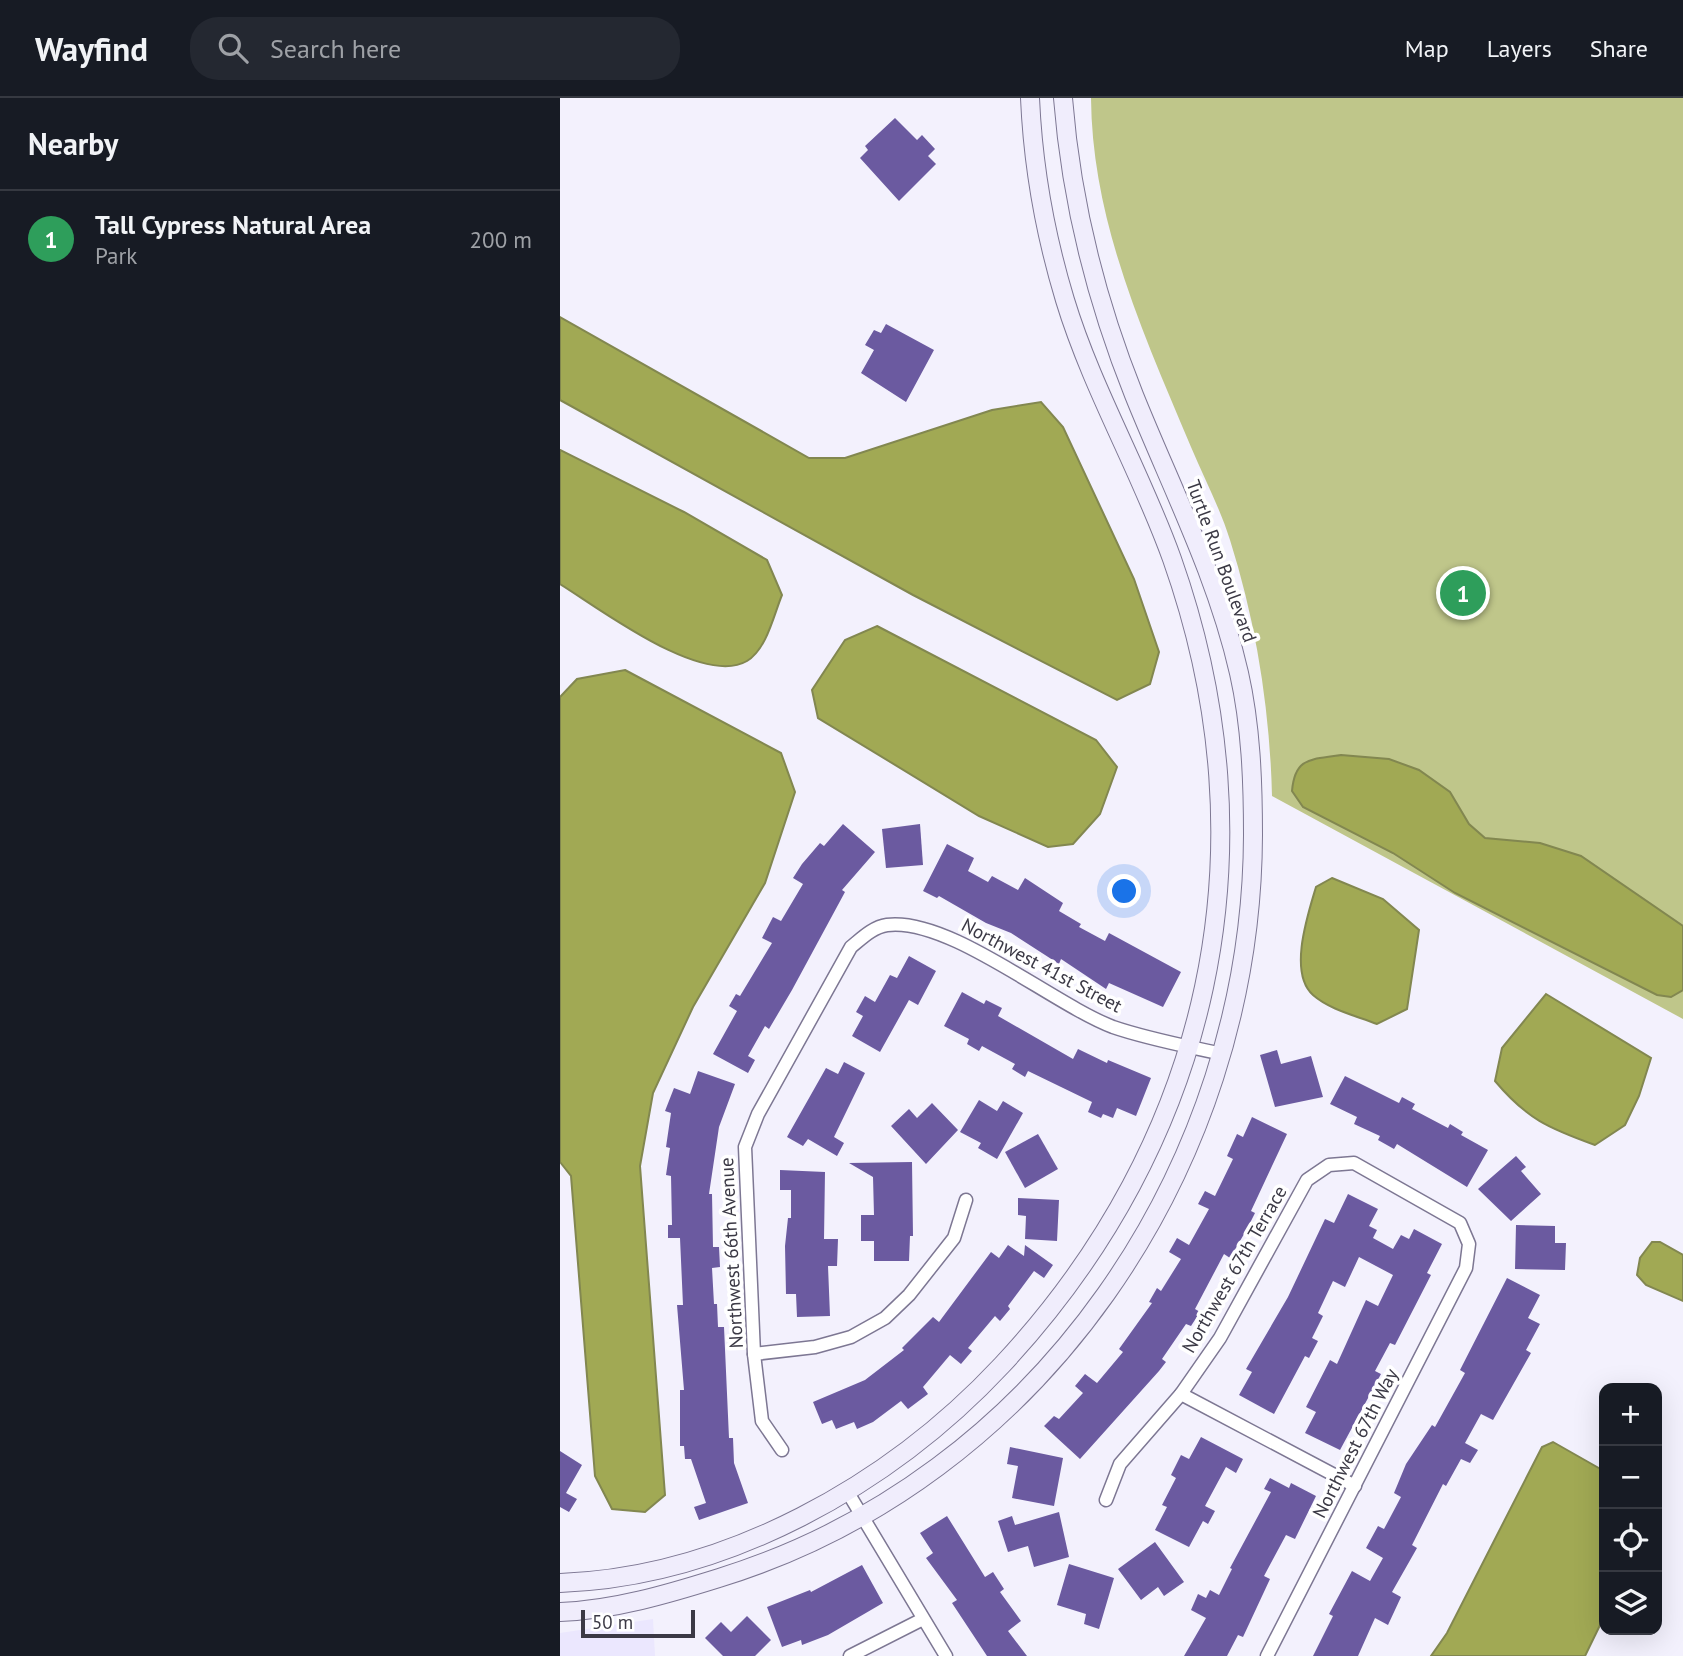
<!DOCTYPE html>
<html lang="en">
<head>
<meta charset="utf-8">
<style>
  :root { --surface:#171b24; --page:#242831; --text:#f1f3f6; --muted:#9ea1a6; --line:#363941; --accent:#db2777 }
  body { margin:0; font-family:"PT Sans",sans-serif; background:var(--page); color:var(--text) }
  .controls { position:absolute; right:21px; bottom:21px; display:grid; overflow:hidden; border-radius:14px; box-shadow:0 7px 28px #0002 }
  .controls button { width:63px; height:63px; display:grid; place-items:center; padding:0; border:0; border-bottom:2px solid var(--line); background:var(--surface); color:var(--text); font:35px sans-serif }
  .scale { position:absolute; left:21px; bottom:18px; width:114px; box-sizing:border-box; padding-left:7px; border:4px solid #3b3945; border-top:0; font-size:19px; line-height:24px; white-space:nowrap; color:#3b3945; -webkit-text-stroke:5px #fff; paint-order:stroke }
  .you { position:absolute; left:565px; top:794px; width:24px; height:24px; margin:-18px; border:5px solid #fff; border-radius:50%; background:#1a73e8; box-shadow:0 0 0 10px #1a73e833 }
  .badge { display:grid; place-items:center; width:46px; height:46px; border-radius:50%; background:var(--accent); color:#fff; font-size:23px; font-weight:700 }
  .pin { position:absolute; translate:-50% -50%; border:4px solid #fff; box-shadow:0 2px 7px #0006 }
  .list { margin:0; padding:0; list-style:none }
  h2 { display:flex; justify-content:space-between; align-items:center; height:91px; margin:0; padding:0 28px; font-size:30px }
  h2 small { font-size:23px; font-weight:400; color:var(--muted) }
  .list li { display:grid; grid-template-columns:46px 1fr auto; gap:21px; align-items:center; box-sizing:border-box; height:98px; padding:0 28px; border-top:2px solid var(--line) }
  .list b { display:block; font-size:26px; white-space:nowrap }
  .list p { margin:0; font-size:23px; white-space:nowrap; color:var(--muted) }
  .list em { font-size:23px; font-style:normal; color:var(--muted) }
  .icon { flex:none; width:38px; height:38px; fill:none; stroke:currentColor; stroke-width:2; stroke-linecap:round; stroke-linejoin:round }
  .map { position:relative; flex:none; width:1123px; height:1558px; overflow:hidden }
  header { display:flex; align-items:center; gap:42px; box-sizing:border-box; height:98px; padding:0 35px; background:var(--surface); border-bottom:2px solid var(--line) }
  header strong { font-size:33px }
  nav { display:flex; gap:38px; margin-inline-start:auto; font-size:24px }
  .search { width:490px; height:63px; background:var(--page); display:flex; align-items:center; gap:18px; box-sizing:border-box; padding:0 24px; border-radius:28px; color:var(--muted); font-size:26px }
  main { display:flex }
  aside { flex:1; background:var(--surface) }
  .map>svg:first-child { display:block }
  .built { fill:#ebe7fe }
  .green { fill:#bfc68a }
  .water { fill:#a1a954; stroke:#828750; stroke-width:2 }
  .building { fill:#6b5aa0 }
  .lines { fill:none; stroke-linecap:round; stroke-linejoin:round }
  .street-casing { stroke:#7d7793; stroke-width:15 }
  .secondary-casing { stroke:#7d7793; stroke-width:20 }
  .street { stroke:#fff; stroke-width:12 }
  .secondary { stroke:#f0edfc; stroke-width:18 }
  .labels { text-anchor:middle; dominant-baseline:central; stroke-width:7; stroke-linejoin:round; paint-order:stroke }
  .street-label { font-size:19px; fill:#3b3945; stroke:#fff }
</style>
</head>
<body>
<header>
<strong>Wayfind</strong>
<div class="search"><svg class="icon" aria-label="search" viewBox="0 0 24 24"><circle cx="10" cy="10" r="6"/><path d="M15 15l6 6"/></svg>Search here</div>
<nav><a>Map</a><a>Layers</a><a>Share</a></nav>
</header>
<main>
<aside>
<h2>Nearby<small></small></h2>
<ul class="list">
<li><span class="badge" style="background:#2e9e5b">1</span><div><b>Tall Cypress Natural Area</b><p>Park</p></div><em>200 m</em></li>
</ul>
</aside>
<div class="map">
<svg width="1123" height="1558" viewBox="0 0 1123 1558">
  <rect width="100%" height="100%" fill="#f3f1fd"/>
  <polygon class="built" points="93,1521 95,1558 0,1558 0,1535"/>
  <path class="green" d="M531,0h592v921l-411,-223c-2,-86 -16,-174 -42,-256 -10,-32 -26,-62 -39,-93 -47,-112 -99,-225 -100,-349z"/>
  <g class="water">
    <polygon points="0,219 249,360 285,360 432,312 481,304 503,329 574,481 599,554 590,586 557,602 353,497 0,302"/>
    <path d="M0,352l124,62 83,48 15,35c-8,19 -15,54 -35,66 -45,26 -148,-53 -187,-77z"/>
    <polygon points="317,528 536,642 557,669 540,716 513,746 488,749 419,718 258,620 252,592 285,542"/>
    <polygon points="65,572 221,655 235,694 205,785 133,909 93,995 80,1068 105,1397 85,1414 52,1411 35,1378 11,1078 0,1064 0,599 17,581"/>
    <path d="M781,657l48,4 30,11 31,22 19,32 16,14 55,5 41,13 102,70v64l-12,7 -14,-2 -202,-102 -62,-40 -90,-46 -11,-16c3,-35 20,-31 49,-36z"/>
    <path d="M772,780l51,21 36,31 -12,79 -30,15c-20,-8 -47,-14 -64,-29 -25,-22 -5,-81 3,-108z"/>
    <path d="M986,896l105,64 -12,38 -14,29 -30,20c-47,-17 -68,-26 -100,-64l7,-33z"/>
    <polygon points="1092,1144 1100,1144 1123,1157 1123,1203 1086,1187 1077,1177 1080,1160"/>
    <polygon points="993,1344 1044,1373 1044,1519 1025,1558 871,1558 887,1535 982,1349"/>
  </g>
  <g class="building">
    <polygon points="335,20 357,42 362,37 375,51 368,58 376,66 339,103 300,60 308,52 305,48"/>
    <polygon points="326,226 374,252 346,304 301,275 314,252 305,247 314,232 321,235"/>
    <polygon points="283,726 315,754 282,792 285,794 232,892 209,931 205,928 188,958 195,962 188,975 153,956 177,913 169,908 176,896 180,898 212,845 202,840 213,819 221,823 243,786 233,780 242,766 260,745 264,748"/>
    <polygon points="360,726 363,767 326,770 322,731"/>
    <polygon points="387,746 414,760 408,773 428,784 432,778 458,792 465,780 503,805 499,813 521,826 519,829 545,843 549,835 621,874 603,909 549,885 546,891 501,861 499,866 451,835 426,825 379,798 377,800 363,793"/>
    <polygon points="349,858 376,873 358,907 349,902 320,954 292,938 303,918 296,914 305,898 315,904 330,877 337,880"/>
    <polygon points="402,894 424,906 426,902 442,910 438,918 513,961 518,951 547,965 548,962 591,980 576,1018 557,1010 553,1020 543,1016 541,1020 528,1014 532,1004 468,973 465,979 452,971 455,966 422,948 419,953 407,946 409,941 384,928"/>
    <polygon points="717,952 721,966 751,958 763,999 715,1009 700,957"/>
    <polygon points="284,964 305,975 274,1039 284,1045 277,1058 248,1041 243,1048 227,1039 266,970 278,976"/>
    <polygon points="138,973 175,986 159,1029 149,1096 152,1096 153,1149 159,1149 160,1169 152,1170 154,1206 157,1206 158,1229 164,1229 169,1340 173,1340 174,1365 188,1405 139,1422 134,1409 146,1405 131,1361 125,1361 124,1348 120,1348 120,1292 124,1292 117,1207 123,1207 120,1140 108,1140 108,1127 112,1127 111,1078 106,1077 110,1050 106,1049 111,1015 105,1013 114,990 130,996"/>
    <polygon points="785,978 839,1005 842,999 855,1006 852,1011 888,1030 890,1026 903,1034 901,1037 928,1052 907,1089 837,1046 834,1051 818,1042 820,1038 794,1026 797,1019 770,1006"/>
    <polygon points="419,1002 437,1013 443,1003 463,1015 437,1061 418,1050 421,1045 400,1034"/>
    <polygon points="372,1005 398,1032 366,1066 331,1028 349,1011 357,1020"/>
    <polygon points="692,1019 727,1036 691,1113 695,1115 687,1131 670,1160 664,1156 635,1211 640,1214 631,1228 626,1226 602,1261 606,1264 599,1273 520,1361 484,1328 494,1318 499,1321 523,1295 515,1288 525,1276 537,1285 563,1254 559,1251 592,1205 589,1204 597,1190 601,1193 621,1161 609,1154 617,1140 629,1147 649,1111 638,1106 645,1093 655,1098 673,1061 667,1058 677,1036 683,1039"/>
    <polygon points="478,1036 498,1071 465,1090 445,1054"/>
    <polygon points="956,1058 966,1069 961,1073 981,1096 951,1123 918,1091"/>
    <polygon points="352,1064 353,1138 350,1138 349,1163 314,1163 314,1143 301,1143 301,1117 314,1117 313,1079 289,1065"/>
    <polygon points="220,1072 265,1074 264,1141 278,1141 277,1168 268,1168 270,1218 237,1219 236,1196 226,1196 225,1148 228,1120 231,1120 231,1092 220,1092"/>
    <polygon points="788,1096 818,1111 809,1128 817,1132 813,1140 833,1151 841,1137 849,1141 854,1131 882,1146 867,1175 871,1177 835,1247 830,1245 815,1273 821,1276 780,1352 745,1335 756,1314 746,1309 770,1262 777,1266 806,1202 818,1208 833,1177 799,1159 785,1189 773,1183 758,1215 763,1218 752,1240 758,1243 749,1260 745,1258 714,1316 679,1297 692,1274 686,1271 728,1199 765,1121 774,1125"/>
    <polygon points="458,1100 499,1102 497,1143 465,1141 466,1118 458,1117"/>
    <polygon points="956,1127 995,1128 995,1145 1006,1145 1005,1172 955,1171"/>
    <polygon points="448,1147 464,1158 465,1147 493,1167 484,1180 474,1173 448,1208 450,1211 440,1223 435,1218 408,1250 412,1253 401,1266 390,1257 363,1289 368,1296 348,1311 341,1303 313,1324 297,1331 294,1324 276,1331 272,1322 262,1326 253,1304 305,1282 344,1252 342,1250 373,1219 379,1224 431,1154 439,1160"/>
    <polygon points="947,1180 980,1197 968,1220 980,1226 966,1252 971,1255 933,1322 921,1316 905,1345 918,1352 910,1365 901,1361 886,1388 883,1386 852,1447 857,1450 832,1494 841,1499 828,1527 815,1520 798,1558 753,1558 773,1518 769,1516 792,1473 810,1483 823,1460 806,1450 818,1428 824,1431 841,1399 834,1395 846,1366 872,1327 875,1329 905,1275 900,1272"/>
    <polygon points="641,1339 683,1361 676,1375 666,1369 645,1408 655,1413 648,1426 643,1423 629,1449 595,1432 607,1409 602,1407 616,1380 611,1377 621,1357 629,1361"/>
    <polygon points="450,1349 503,1360 494,1408 452,1400 458,1368 447,1366"/>
    <polygon points="0,1353 22,1367 6,1395 17,1401 9,1414 0,1409"/>
    <polygon points="710,1380 729,1390 731,1385 756,1398 735,1441 726,1437 704,1478 710,1481 683,1539 678,1537 667,1558 624,1558 646,1520 631,1512 638,1496 646,1500 650,1492 659,1497 672,1471 670,1470 711,1394 704,1391"/>
    <polygon points="499,1414 509,1459 474,1469 468,1448 448,1454 438,1423 452,1418 455,1427"/>
    <polygon points="387,1418 425,1479 433,1474 444,1491 440,1494 461,1523 448,1533 467,1558 427,1558 392,1505 397,1502 366,1460 373,1455 360,1435"/>
    <polygon points="595,1444 624,1484 604,1498 598,1489 581,1502 558,1471"/>
    <polygon points="509,1466 554,1480 539,1531 524,1526 526,1516 497,1507"/>
    <polygon points="302,1467 323,1505 268,1537 242,1547 241,1542 222,1549 207,1509 250,1492 251,1494"/>
    <polygon points="187,1518 211,1542 195,1558 163,1558 145,1540 161,1524 171,1534"/>
  </g>
  <g class="lines">
    <g class="street-casing">
      <g id="street">
        <polyline points="194,1256 255,1249 291,1239 325,1220 349,1197 394,1140 406,1102"/>
        <polyline points="621,1296 795,1388"/>
        <path d="M222,1352l-20,-29 -8,-67 -9,-207 13,-33 93,-167c11,-9 22,-20 36,-22 62,-8 164,78 226,102 35,12 73,19 109,27"/>
        <polyline points="287,1393 386,1558"/>
        <polyline points="546,1402 560,1366 621,1296 660,1240 747,1082 769,1067 794,1065 900,1125 909,1146 906,1170 707,1558"/>
        <polyline points="290,1558 363,1521"/>
      </g>
    </g>
    <g class="secondary-casing">
      <g id="secondary">
        <path d="M0,1485c166,-6 330,-98 442,-218 209,-224 273,-515 170,-806 -31,-87 -80,-170 -107,-259 -20,-66 -32,-134 -35,-202"/>
        <path d="M0,1514c54,-2 108,-18 159,-34 321,-99 533,-411 534,-743 0,-53 -2,-109 -14,-162 -22,-97 -68,-186 -105,-278 -38,-95 -63,-195 -71,-297"/>
      </g>
    </g>
    <use href="#street" class="street"/>
    <use href="#secondary" class="secondary"/>
  </g>
  <g class="labels">
    <g class="street-label">
      <text transform="translate(662 463) rotate(70)">Turtle Run Boulevard</text>
      <text transform="translate(482 867) rotate(28)">Northwest 41st Street</text>
      <text transform="translate(171 1155) rotate(-93)">Northwest 66th Avenue</text>
      <text transform="translate(674 1171) rotate(-60)">Northwest 67th Terrace</text>
      <text transform="translate(795 1345) rotate(-63)">Northwest 67th Way</text>
    </g>
  </g>
</svg>
<div class="controls">
<button>+</button>
<button>−</button>
<button><svg class="icon" aria-label="locate" viewBox="0 0 24 24"><circle cx="12" cy="12" r="6"/><path d="M12 2v4M12 18v4M2 12h4M18 12h4"/></svg></button>
<button><svg class="icon" aria-label="layers" viewBox="0 0 24 24"><path d="M12 4l9 5-9 5-9-5zM3 14l9 5 9-5"/></svg></button>
</div>
<div class="scale">50 m</div>
<div class="you"></div>
<div class="pin badge" style="left:903px;top:495px;background:#2e9e5b">1</div>
</div>
</main>
</body>
</html>
